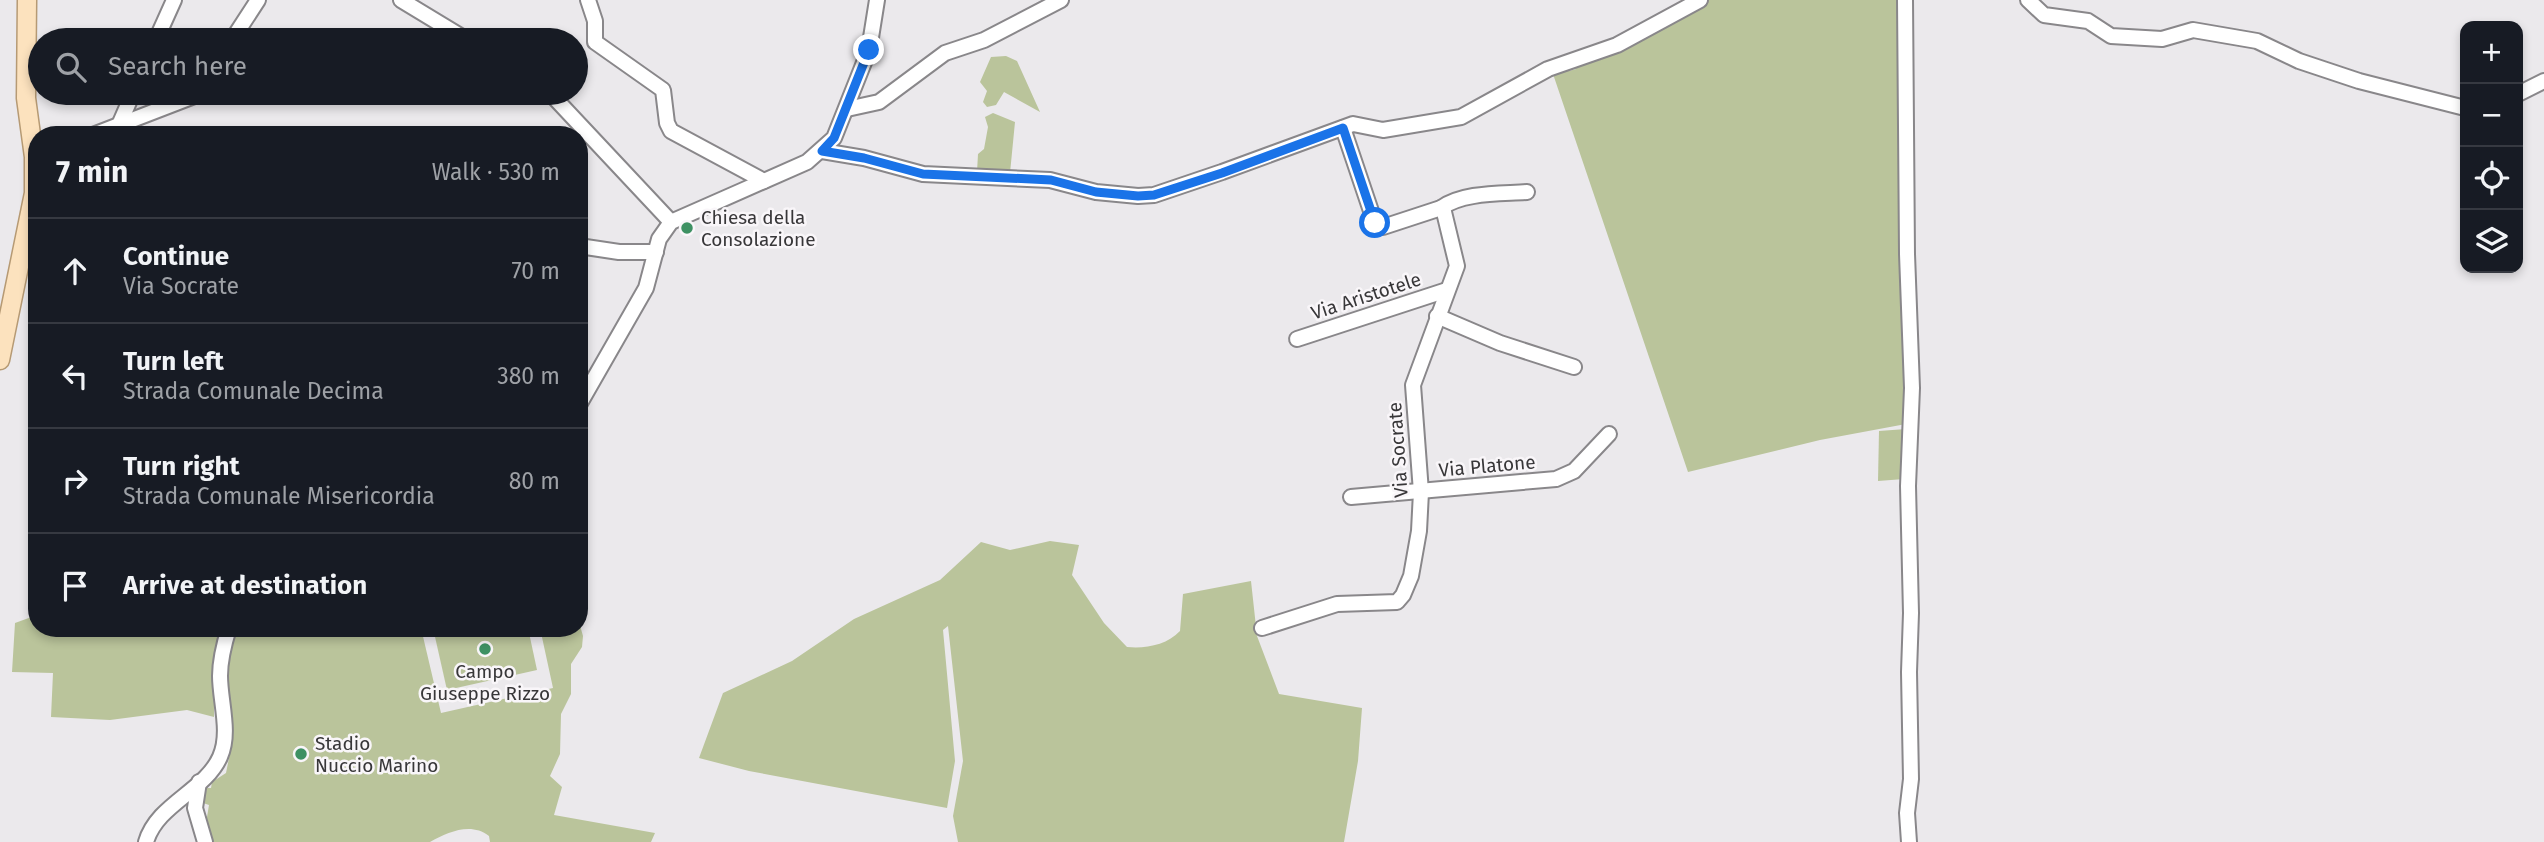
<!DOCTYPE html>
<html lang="en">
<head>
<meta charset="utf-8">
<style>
  :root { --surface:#171b24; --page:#20242c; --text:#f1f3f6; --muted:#9ea1a6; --line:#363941 }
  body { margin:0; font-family:"Fira Sans",sans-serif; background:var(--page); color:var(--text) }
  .controls { position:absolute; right:21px; top:21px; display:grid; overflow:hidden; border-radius:14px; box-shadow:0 4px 10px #0003 }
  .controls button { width:63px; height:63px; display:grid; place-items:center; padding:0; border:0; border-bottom:2px solid var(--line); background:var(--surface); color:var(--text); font:35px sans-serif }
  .stop { position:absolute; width:21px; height:21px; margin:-16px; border:5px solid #1a73e8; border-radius:50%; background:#fff }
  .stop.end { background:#1a73e8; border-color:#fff; box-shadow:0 2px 7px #0008 }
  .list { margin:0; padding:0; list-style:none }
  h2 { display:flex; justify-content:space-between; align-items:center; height:91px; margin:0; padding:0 28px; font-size:30px }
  h2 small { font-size:23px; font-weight:400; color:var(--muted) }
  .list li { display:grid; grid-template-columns:46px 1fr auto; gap:21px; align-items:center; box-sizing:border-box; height:105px; padding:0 28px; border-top:2px solid var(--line) }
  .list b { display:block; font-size:26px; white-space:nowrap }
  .list p { margin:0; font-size:23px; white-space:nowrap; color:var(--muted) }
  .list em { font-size:23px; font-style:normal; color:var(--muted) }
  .icon { flex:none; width:38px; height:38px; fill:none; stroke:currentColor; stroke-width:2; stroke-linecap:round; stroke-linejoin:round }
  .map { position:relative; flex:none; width:2544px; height:842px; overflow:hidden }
  .search { position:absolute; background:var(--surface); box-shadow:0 4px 10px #0003; left:28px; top:28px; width:560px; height:77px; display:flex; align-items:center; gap:18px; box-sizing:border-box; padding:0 24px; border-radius:38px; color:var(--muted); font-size:26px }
  .panel { position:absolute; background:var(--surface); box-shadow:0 4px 10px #0003; left:28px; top:126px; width:560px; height:511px; border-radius:28px }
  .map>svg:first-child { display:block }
  .green { fill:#bac49b }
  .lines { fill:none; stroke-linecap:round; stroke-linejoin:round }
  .minor-casing { stroke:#89878a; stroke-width:18 }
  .major-casing { stroke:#b69a74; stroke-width:21 }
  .minor { stroke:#fff; stroke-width:14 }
  .major { stroke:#fce2be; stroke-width:18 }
  .route { stroke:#1a73e8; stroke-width:9 }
  .poi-dot { fill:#3e9163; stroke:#f9f6f9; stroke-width:2.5 }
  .labels { text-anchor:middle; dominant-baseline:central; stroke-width:5; stroke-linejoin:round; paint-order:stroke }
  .poi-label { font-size:19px; fill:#383739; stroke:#f9f6f9; text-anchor:start }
  .street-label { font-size:19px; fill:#383739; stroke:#f9f6f9 }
</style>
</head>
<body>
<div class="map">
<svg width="2544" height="842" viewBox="0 0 2544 842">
  <rect width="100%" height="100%" fill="#ebe9ec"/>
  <g class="green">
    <polygon points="1706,0 1902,0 1906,424 1820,440 1688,472 1553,74 1567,66 1569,71 1576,69 1576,64"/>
    <polygon points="1006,56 1017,61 1040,112 1004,92 996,105 987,107 983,102 987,91 980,82 991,57"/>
    <polygon points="993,113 1015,122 1010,173 977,172 978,154 984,149 988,127 985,117"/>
    <polygon points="1906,429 1904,479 1878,481 1879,431"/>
    <path d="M1050,541l29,4 -7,30 32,48 23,24c18,2 40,-2 53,-16l3,-37 68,-13 6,55 22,58 83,14 -4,53 -14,81h-386l-5,-26 10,-55 -15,-135 -5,4 12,131 -8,47 -198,-37 -50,-13 24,-65 69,-32 62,-42 86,-39 41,-38 29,8z"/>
    <polygon points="37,615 37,628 222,628 214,663 214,717 187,710 110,720 51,717 53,673 12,672 15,623"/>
    <path d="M579,622l4,14 -1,11 -11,17v30l-10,20 -1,40 -10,22 12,11 -8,28 101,18 -4,9h-161l-1,-6c-18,-14 -41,-4 -59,6h-217l-7,-19 3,-18 -6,-2 4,-15h4l1,-6 14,-9 5,-25 -4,-2 -1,-80 9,-38h186l20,85 112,-25 -13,-60h39z"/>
    <polygon points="433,628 528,628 537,670 447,690"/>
  </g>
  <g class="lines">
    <g class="minor-casing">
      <g id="minor">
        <polyline points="401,0 467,40"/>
        <polyline points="588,0 595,21 595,42 663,90 667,123 671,131 764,181"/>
        <polyline points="1905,0 1907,254 1912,388 1908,486 1911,613 1909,672 1911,779 1907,813 1909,842"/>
        <polyline points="2028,0 2044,15 2088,21 2111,36 2162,39 2193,30 2257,41 2299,61 2359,81 2465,108"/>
        <polyline points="156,40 174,0"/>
        <polyline points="232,40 258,0"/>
        <polyline points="550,93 671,222"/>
        <polyline points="2518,94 2544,81"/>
        <polyline points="847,109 879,102 945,53 984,40 1061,0"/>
        <polyline points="119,125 133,93"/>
        <polyline points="93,135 202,93"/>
        <polyline points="822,151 864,158 923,174 1050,180 1096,192 1138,196 1154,195 1222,172 1353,124 1383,130 1461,117 1548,69 1617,45 1700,0"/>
        <path d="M1441,208c22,-16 60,-14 86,-16"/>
        <polyline points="579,246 619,252 656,252"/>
        <polyline points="1437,316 1500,343 1574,367"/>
        <polyline points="1297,339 1447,290"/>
        <polyline points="579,405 646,288 659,239 671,222 807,162 834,138 869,50 877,0"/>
        <polyline points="1351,497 1556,479 1574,471 1609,434"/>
        <polyline points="1262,628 1337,604 1397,602 1403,595 1411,576 1419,531 1421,492 1413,385 1457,266 1444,212 1441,208 1383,227 1375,223 1343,128"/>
        <polyline points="199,782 195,808 205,842"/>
        <path d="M146,842c11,-38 59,-51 74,-85 11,-24 0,-56 0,-81 0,-16 4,-32 9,-48"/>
      </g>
    </g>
    <g class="major-casing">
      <polyline id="major" points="0,360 34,193 34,157 26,98 27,0"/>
    </g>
    <use href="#minor" class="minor"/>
    <use href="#major" class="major"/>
  </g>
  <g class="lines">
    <polyline class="route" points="869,50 834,138 822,151 864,158 923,174 1051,180 1096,192 1138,196 1154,195 1222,173 1343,128 1375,223"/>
  </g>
  <g class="poi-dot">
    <circle cx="687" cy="228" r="7"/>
    <circle cx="485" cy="649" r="7"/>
    <circle cx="301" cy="754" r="7"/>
  </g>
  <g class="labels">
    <g class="poi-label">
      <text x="701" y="217">Chiesa della<tspan x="701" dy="22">Consolazione</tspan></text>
      <text x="485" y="671" text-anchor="middle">Campo<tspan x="485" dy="22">Giuseppe Rizzo</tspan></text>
      <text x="315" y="743">Stadio<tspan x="315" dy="22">Nuccio Marino</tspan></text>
    </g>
    <g class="street-label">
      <text transform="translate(1366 296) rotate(-18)">Via Aristotele</text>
      <text transform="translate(1398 450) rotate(-94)">Via Socrate</text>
      <text transform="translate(1487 466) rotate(-5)">Via Platone</text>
    </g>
  </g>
</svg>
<div class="controls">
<button>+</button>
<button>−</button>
<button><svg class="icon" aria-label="locate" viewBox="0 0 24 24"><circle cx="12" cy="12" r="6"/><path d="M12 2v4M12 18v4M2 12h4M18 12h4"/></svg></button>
<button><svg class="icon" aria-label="layers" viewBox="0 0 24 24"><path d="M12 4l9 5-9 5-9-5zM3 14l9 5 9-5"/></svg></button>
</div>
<div class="stop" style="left:1375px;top:223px"></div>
<div class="stop end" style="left:869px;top:50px"></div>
<div class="search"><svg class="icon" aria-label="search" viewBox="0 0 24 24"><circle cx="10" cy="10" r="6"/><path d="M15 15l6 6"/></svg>Search here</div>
<section class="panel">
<h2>7 min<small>Walk · 530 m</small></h2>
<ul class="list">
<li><svg class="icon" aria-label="ahead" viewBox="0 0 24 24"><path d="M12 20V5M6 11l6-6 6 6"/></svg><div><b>Continue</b><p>Via Socrate</p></div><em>70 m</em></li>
<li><svg class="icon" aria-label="left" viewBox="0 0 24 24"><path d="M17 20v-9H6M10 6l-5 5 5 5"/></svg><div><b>Turn left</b><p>Strada Comunale Decima</p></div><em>380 m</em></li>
<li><svg class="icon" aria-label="right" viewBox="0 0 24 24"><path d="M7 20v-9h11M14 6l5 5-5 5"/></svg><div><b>Turn right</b><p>Strada Comunale Misericordia</p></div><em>80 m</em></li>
<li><svg class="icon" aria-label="arrive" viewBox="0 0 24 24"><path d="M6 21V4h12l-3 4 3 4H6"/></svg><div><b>Arrive at destination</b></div></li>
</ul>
</section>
</div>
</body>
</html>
